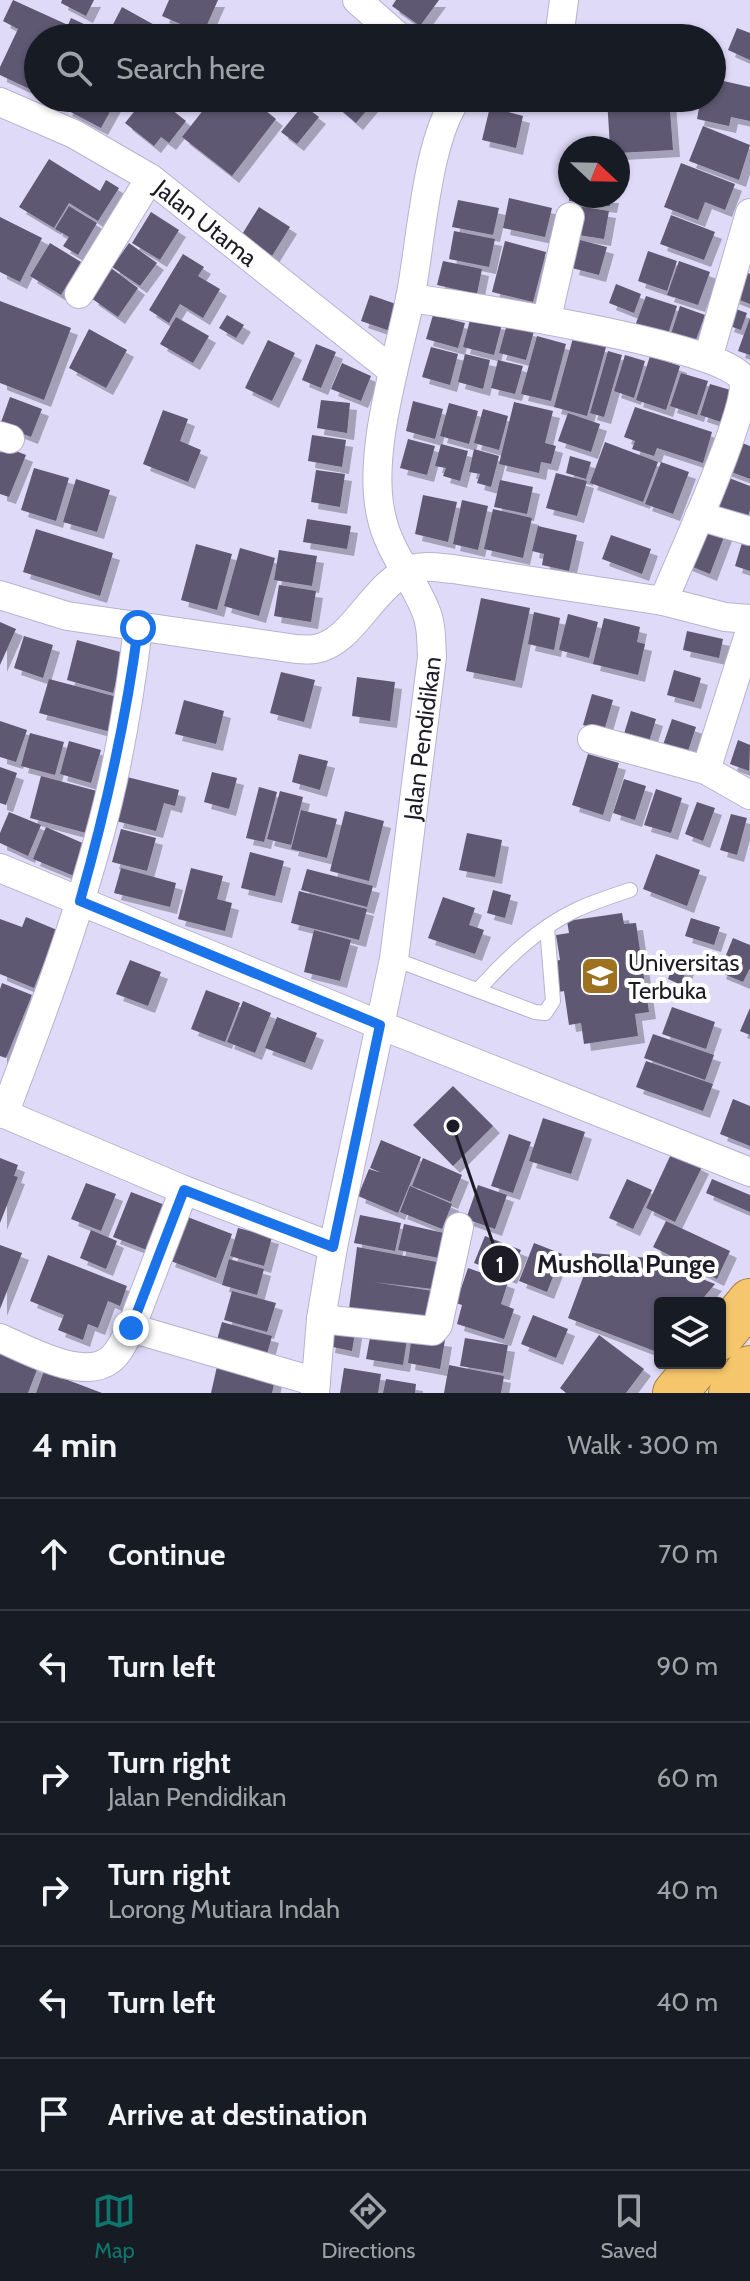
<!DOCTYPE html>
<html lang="en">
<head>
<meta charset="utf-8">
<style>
  :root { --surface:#171b24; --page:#242831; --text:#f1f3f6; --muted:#9ea1a6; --line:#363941; --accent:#0f766e }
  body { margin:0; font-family:Cabin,sans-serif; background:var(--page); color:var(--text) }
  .controls { position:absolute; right:24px; bottom:24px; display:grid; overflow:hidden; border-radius:8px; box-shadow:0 2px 6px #0004 }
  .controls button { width:72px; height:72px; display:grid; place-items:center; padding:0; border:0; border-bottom:2px solid var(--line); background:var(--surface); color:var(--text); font:40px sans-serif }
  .compass { position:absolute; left:558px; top:136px; width:72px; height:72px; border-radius:50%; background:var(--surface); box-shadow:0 2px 6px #0004; rotate:112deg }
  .stop { position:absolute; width:24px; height:24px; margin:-18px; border:6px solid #1a73e8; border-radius:50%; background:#fff }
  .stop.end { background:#1a73e8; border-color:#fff; box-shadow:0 2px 8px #0008 }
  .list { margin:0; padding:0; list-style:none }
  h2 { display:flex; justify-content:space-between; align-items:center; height:104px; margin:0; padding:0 32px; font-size:34px }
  h2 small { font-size:26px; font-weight:400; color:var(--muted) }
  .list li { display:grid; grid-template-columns:52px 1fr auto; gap:24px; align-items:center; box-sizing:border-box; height:112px; padding:0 32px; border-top:2px solid var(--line) }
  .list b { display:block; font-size:30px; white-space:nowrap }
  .list p { margin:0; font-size:26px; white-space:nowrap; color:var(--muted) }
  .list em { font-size:26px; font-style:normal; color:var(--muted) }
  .icon { flex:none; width:44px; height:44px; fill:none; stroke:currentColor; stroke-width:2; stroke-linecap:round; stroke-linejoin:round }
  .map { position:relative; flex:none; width:750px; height:1393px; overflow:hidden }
  .search { position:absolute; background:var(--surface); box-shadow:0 2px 6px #0004; left:24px; right:24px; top:24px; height:88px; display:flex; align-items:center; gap:20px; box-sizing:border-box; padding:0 28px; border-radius:44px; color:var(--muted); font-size:30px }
  .sheet { height:776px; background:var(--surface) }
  nav { display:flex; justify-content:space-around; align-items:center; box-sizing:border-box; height:112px; border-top:2px solid var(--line); background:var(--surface); font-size:22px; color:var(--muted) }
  nav a { display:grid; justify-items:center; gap:4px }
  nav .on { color:var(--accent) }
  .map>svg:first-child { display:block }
  .building { fill:#5e5973; filter:url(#shadow) }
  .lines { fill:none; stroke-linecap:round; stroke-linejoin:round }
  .service-casing { stroke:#b8b2d0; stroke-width:16 }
  .minor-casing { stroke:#b8b2d0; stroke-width:30 }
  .trunk-casing { stroke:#a9803b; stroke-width:46 }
  .service { stroke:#fff; stroke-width:14 }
  .minor { stroke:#fff; stroke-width:28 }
  .trunk { stroke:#f6c66c; stroke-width:44 }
  .route { stroke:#1a73e8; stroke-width:10 }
  .labels { text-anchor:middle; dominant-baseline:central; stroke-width:8; stroke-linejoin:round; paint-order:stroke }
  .street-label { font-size:24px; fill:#1d1b26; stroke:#fff }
  .poi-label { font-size:24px; fill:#1d1b26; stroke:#fff; text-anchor:start }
  .leader { fill:none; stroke:#1d1b26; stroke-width:3 }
  .callout-dot { fill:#1d1b26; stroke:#fff; stroke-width:3 }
  .mark-label { font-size:24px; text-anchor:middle; font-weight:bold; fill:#fff }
  .callout-label { font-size:26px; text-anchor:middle; font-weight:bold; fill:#1d1b26; stroke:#fff; stroke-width:8; stroke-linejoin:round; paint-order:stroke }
</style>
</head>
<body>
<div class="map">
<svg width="750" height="1393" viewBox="0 0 750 1393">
  <defs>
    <filter id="shadow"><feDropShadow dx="7" dy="7" stdDeviation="0" flood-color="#0004"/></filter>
  </defs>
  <rect width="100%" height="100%" fill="#e0daf9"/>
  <g class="building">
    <polygon points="13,0 68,25 71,18 88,26 82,38 38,38 38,93 0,75 0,67 18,29 3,21"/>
    <polygon points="62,0 94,0 86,16 61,3"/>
    <polygon points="169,0 218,0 203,34 162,16"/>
    <polygon points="396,0 439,0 420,26 392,6"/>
    <polygon points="122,7 158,27 152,38 111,38 107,36"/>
    <polygon points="332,25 347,38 320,38"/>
    <polygon points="737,28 750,33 750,60 728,50"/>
    <polygon points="719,80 750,87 750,121 731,117 729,126 697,119 701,98 712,98 712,91 716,92"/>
    <polygon points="71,98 114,98 117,99 101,128 65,109"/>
    <polygon points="145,98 157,98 186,121 169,143 161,137 154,146 125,123"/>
    <polygon points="224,98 250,98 276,119 232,176 182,137 208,104 215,109"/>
    <polygon points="327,98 377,98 356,123"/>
    <polygon points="607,98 669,98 673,150 618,153 618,148 610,148"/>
    <polygon points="303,105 319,117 297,144 281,132"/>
    <polygon points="490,107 523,116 516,148 482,140"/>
    <polygon points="703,126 750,145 739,180 689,161"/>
    <polygon points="49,159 100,191 106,180 119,188 98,221 69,203 54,228 19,207"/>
    <polygon points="681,163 735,184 725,210 705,202 698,220 664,207"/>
    <polygon points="569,196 612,196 610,206 569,201"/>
    <polygon points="509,198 552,208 545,237 503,228"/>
    <polygon points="458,200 499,208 493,235 452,227"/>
    <polygon points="69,206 97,223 78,255 63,246 69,237 55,229"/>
    <polygon points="577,206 609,211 604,239 572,234"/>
    <polygon points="259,207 290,227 272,256 241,236"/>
    <polygon points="151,212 179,230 160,260 132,243"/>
    <polygon points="671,215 715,232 704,260 660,244"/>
    <polygon points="0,217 42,238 20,282 0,272"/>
    <polygon points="454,231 495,239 489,267 449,259"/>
    <polygon points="580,240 607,247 599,275 572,268"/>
    <polygon points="505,241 546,252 533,302 492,292"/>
    <polygon points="50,243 81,262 61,295 30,276"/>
    <polygon points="129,243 157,263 140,286 112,267"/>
    <polygon points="648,251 677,261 667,291 638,281"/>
    <polygon points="183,254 204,267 198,276 220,289 203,318 180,304 169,323 149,310"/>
    <polygon points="443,261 482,269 477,294 437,285"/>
    <polygon points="679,261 710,272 698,305 667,295"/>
    <polygon points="111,268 138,288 118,317 91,298"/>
    <polygon points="743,271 750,274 750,304 732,297"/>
    <polygon points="616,284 641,294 634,313 609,303"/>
    <polygon points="370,295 399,305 390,331 361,321"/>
    <polygon points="646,296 677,306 667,337 635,326"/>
    <polygon points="0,301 71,328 44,400 0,383"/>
    <polygon points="680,306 705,315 694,345 670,337"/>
    <polygon points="733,308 747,313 741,330 727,325"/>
    <polygon points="227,315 244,325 236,338 219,328"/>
    <polygon points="433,315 465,323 458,348 426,339"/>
    <polygon points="471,316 502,324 494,355 463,347"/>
    <polygon points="176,317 209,336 193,363 160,344"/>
    <polygon points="750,318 750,355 738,351"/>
    <polygon points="507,324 534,331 526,360 499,353"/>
    <polygon points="89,329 127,350 106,388 69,368"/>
    <polygon points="537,336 566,344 551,401 521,394"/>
    <polygon points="573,338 606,347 587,416 554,407"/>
    <polygon points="268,340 295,353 272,401 245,388"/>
    <polygon points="316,344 336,352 321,388 302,380"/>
    <polygon points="431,347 458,354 450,385 422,377"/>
    <polygon points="608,351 622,355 604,417 590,413"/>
    <polygon points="465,354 490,360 483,389 458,382"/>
    <polygon points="625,355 645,361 634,398 614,391"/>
    <polygon points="650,356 680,366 666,410 636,400"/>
    <polygon points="498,360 523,366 515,394 491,388"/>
    <polygon points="342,363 371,376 361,401 331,389"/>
    <polygon points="681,373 708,381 697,415 670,406"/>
    <polygon points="710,384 734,391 724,423 700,415"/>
    <polygon points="10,397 42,409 31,437 0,425"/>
    <polygon points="321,400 350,403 347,433 317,428"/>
    <polygon points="413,401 443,409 435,439 406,431"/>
    <polygon points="514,402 553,411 545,443 556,446 551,464 541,462 539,473 499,464"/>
    <polygon points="449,403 478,411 469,444 440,436"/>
    <polygon points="635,407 712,432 703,463 657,448 654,456 632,449 635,441 624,437"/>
    <polygon points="483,409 508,416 499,450 474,443"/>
    <polygon points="163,410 188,419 180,441 201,450 188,482 143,464"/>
    <polygon points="568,413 600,424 591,452 558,441"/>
    <polygon points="312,435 346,440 342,467 308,461"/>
    <polygon points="408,439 435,446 427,475 400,468"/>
    <polygon points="734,440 750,446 750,479 723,469"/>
    <polygon points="605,442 658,462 643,502 590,483"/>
    <polygon points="441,444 468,451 460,481 443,476 446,468 435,466"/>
    <polygon points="3,446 26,455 9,497 0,494 0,453"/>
    <polygon points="474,449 499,456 491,487 477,483 480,474 469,472"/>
    <polygon points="570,456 591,462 586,479 566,473"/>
    <polygon points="661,462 689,472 673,514 645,504"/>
    <polygon points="34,468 69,478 56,521 21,510"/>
    <polygon points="316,470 345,474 340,507 311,502"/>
    <polygon points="556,473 587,481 577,516 546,508"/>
    <polygon points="724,476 750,486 750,510 745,525 712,513"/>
    <polygon points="76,479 110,490 97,532 63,522"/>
    <polygon points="500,480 533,487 527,514 494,507"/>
    <polygon points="423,495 457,502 448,542 415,534"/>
    <polygon points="462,500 488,506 478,550 453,544"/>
    <polygon points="493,509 532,518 523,558 484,549"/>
    <polygon points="700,518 727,529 710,574 683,563"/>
    <polygon points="307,519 351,526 347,549 303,542"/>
    <polygon points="538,526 577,535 569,571 542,565 544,554 532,551"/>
    <polygon points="36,529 113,553 100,596 23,572"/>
    <polygon points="745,533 750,535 750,571 735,566"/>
    <polygon points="611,535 651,549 642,574 602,559"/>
    <polygon points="196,544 232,554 217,610 181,600"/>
    <polygon points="240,548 275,558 259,616 224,606"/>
    <polygon points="279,550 317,556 312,586 274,580"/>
    <polygon points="279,585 316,591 311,622 274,616"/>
    <polygon points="481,598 530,608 515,681 466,671"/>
    <polygon points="534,612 560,618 554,650 528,644"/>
    <polygon points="568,614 598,622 589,658 559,650"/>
    <polygon points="604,618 640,627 637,642 645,644 638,675 593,664"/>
    <polygon points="0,622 16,629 0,665"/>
    <polygon points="687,631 723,639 719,658 683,650"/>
    <polygon points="24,636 53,645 43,678 14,668"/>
    <polygon points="77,640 124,653 113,693 67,680"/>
    <polygon points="674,670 701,678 694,702 667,695"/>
    <polygon points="281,672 315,680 304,722 270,713"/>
    <polygon points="357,677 395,682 390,721 352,716"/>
    <polygon points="49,679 121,698 111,732 39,713"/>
    <polygon points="592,694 613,700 604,731 583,725"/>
    <polygon points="184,700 224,711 216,744 175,734"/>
    <polygon points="631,711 656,719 648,745 623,737"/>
    <polygon points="672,719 696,727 687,754 663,745"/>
    <polygon points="0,721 27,730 16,762 0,757"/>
    <polygon points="30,733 64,742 55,775 21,766"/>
    <polygon points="738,740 750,745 749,771 730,764"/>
    <polygon points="69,741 101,750 91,783 60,774"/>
    <polygon points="299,754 328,761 320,790 292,782"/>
    <polygon points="588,754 619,763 603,815 572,805"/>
    <polygon points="0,767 17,773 6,805 0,803"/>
    <polygon points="212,772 237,778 229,809 204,802"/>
    <polygon points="41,776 97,791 86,833 30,818"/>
    <polygon points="127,777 179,790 175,806 164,803 156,831 116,821"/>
    <polygon points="624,779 646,786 635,820 613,813"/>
    <polygon points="259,787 277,792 264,842 246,838"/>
    <polygon points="656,789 682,798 671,833 644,825"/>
    <polygon points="280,791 303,797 291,845 267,839"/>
    <polygon points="697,802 715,808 703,841 685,834"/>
    <polygon points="301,810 337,819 327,858 291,849"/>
    <polygon points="345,811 384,821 369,881 330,871"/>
    <polygon points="9,812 41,825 28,856 0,843 0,833"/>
    <polygon points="731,814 747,818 737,855 720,850"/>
    <polygon points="46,827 87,845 74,876 33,859"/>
    <polygon points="121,829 156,838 147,871 112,862"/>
    <polygon points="467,833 502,840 495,877 459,870"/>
    <polygon points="250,852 284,861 275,896 241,888"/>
    <polygon points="656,854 700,870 687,906 643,889"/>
    <polygon points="121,868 176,883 170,907 114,893"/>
    <polygon points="191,868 223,876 217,899 232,903 225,931 178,919"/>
    <polygon points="307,869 373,886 367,907 301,890"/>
    <polygon points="493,890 511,895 505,918 487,913"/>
    <polygon points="299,891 367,909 359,940 291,923"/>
    <polygon points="443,897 475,908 469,925 484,930 475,954 428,938"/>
    <polygon points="622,913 624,924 636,923 649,1012 635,1014 638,1036 584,1044 581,1023 569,1025 564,991 559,992 554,961 560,960 556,935 569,933 567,921"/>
    <polygon points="26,917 57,930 34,988 0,974 0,919 22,927"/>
    <polygon points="691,918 720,927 714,945 685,936"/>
    <polygon points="314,930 351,940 340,981 304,972"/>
    <polygon points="733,938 750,945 750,968 743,982 719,972"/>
    <polygon points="130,960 161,972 148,1006 116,994"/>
    <polygon points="674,962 687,967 681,985 668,979"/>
    <polygon points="2,983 32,995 6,1058 0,1056 0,989"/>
    <polygon points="206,990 240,1003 225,1042 191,1029"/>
    <polygon points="243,1001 271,1013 255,1053 227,1042"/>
    <polygon points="672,1007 715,1022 706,1049 662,1034"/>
    <polygon points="750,1008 750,1035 740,1031"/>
    <polygon points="277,1017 317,1033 305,1063 265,1048"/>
    <polygon points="653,1034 714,1055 705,1080 644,1058"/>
    <polygon points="646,1061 713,1084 703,1111 636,1087"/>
    <polygon points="453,1086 493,1126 453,1166 413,1125"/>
    <polygon points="733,1099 750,1106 750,1146 720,1134"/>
    <polygon points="543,1118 585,1132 571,1174 529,1161"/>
    <polygon points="509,1134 531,1142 513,1193 491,1186"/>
    <polygon points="381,1140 421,1157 398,1213 358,1196 369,1169 382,1173 370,1168"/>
    <polygon points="672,1152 702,1167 675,1222 646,1208"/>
    <polygon points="0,1158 18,1165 14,1176 18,1177 0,1223"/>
    <polygon points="423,1158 462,1175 451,1202 412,1186"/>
    <polygon points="627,1179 652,1190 633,1229 609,1218"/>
    <polygon points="712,1179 750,1195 750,1212 706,1193"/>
    <polygon points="86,1183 116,1194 101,1231 71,1219"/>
    <polygon points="478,1185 507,1195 495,1229 466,1219"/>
    <polygon points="410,1186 452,1204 442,1229 400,1212"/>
    <polygon points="131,1192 165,1205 147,1250 113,1237"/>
    <polygon points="360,1215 401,1223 395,1251 354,1243"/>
    <polygon points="185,1216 232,1234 216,1278 168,1260"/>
    <polygon points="666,1221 730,1251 717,1279 653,1247"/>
    <polygon points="404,1224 444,1233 439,1258 398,1250"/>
    <polygon points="238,1228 272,1237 264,1266 230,1256"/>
    <polygon points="91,1230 117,1241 106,1269 80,1258"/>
    <polygon points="485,1236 521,1250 510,1277 474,1263"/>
    <polygon points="534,1243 562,1254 547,1292 519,1281"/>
    <polygon points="0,1245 22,1253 0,1309"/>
    <polygon points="357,1247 437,1262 433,1289 373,1282 433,1291 429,1320 349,1309"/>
    <polygon points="592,1253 649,1258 715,1284 699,1303 660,1303 660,1349 657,1352 568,1318"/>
    <polygon points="48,1255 127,1286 120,1306 108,1301 98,1328 88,1324 83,1340 58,1330 64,1315 30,1301"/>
    <polygon points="229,1259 264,1269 257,1295 222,1285"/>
    <polygon points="468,1268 508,1282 501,1304 514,1309 504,1339 457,1324 462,1305 456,1303"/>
    <polygon points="232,1291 276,1303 267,1332 224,1320"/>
    <polygon points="533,1315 568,1329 556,1358 521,1344"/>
    <polygon points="222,1322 272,1336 265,1361 215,1347"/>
    <polygon points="332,1322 356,1326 352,1351 328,1346"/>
    <polygon points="372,1327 408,1333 403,1365 366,1359"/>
    <polygon points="412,1335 445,1340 440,1369 408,1363"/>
    <polygon points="599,1335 644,1369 626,1393 566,1393 560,1388"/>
    <polygon points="465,1338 508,1345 503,1373 460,1366"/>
    <polygon points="0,1352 38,1367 28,1393 0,1393"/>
    <polygon points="218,1362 276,1375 272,1393 211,1393"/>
    <polygon points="449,1365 504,1376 501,1393 444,1393"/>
    <polygon points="344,1368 381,1374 378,1393 340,1393"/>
    <polygon points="44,1371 102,1393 36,1393"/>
    <polygon points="386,1379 416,1384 415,1393 383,1393"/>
  </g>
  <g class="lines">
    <g class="service-casing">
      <g id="service">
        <polyline points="394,959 535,1012 545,1013 553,1001 547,927"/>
        <path d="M478,990c28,-31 60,-62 98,-80 17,-8 36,-14 54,-20"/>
      </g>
    </g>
    <g class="minor-casing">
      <g id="minor">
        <polyline points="357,0 400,38"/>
        <polyline points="559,38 564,0"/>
        <path id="s1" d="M0,102l74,32 76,44 243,193"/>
        <polyline points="79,294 150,178"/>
        <path d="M410,298c45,6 322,48 333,82 7,27 -65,186 -80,221"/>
        <polyline points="547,318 570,217"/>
        <polyline points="708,358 750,213"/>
        <polyline points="0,436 10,439"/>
        <polyline points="699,516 750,531"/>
        <path d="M0,595l67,21 229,33c6,0 13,1 19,0 40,-6 59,-70 101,-81 12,-3 25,0 37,1l210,32 62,16 25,2"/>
        <polyline points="750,631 706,770 750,795"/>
        <polyline points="592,739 706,770"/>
        <polyline points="0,868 380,1025 750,1172"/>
        <polyline points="0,1112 184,1190 333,1247"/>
        <path d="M4,1114c39,-102 78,-206 104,-312 14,-58 23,-116 30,-174"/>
        <polyline points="184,1190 131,1328 316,1382"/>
        <polyline points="321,1319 433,1331 438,1325 459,1227"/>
        <path d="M0,1338c28,12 83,43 110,22 10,-8 15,-21 21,-32"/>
        <path id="s2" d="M315,1393l6,-74 12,-72 61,-288 38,-302c-1,-16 0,-33 -7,-48 -13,-32 -37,-59 -44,-94 -14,-62 16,-153 29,-216 11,-55 16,-157 47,-201"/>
      </g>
    </g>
    <g class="trunk-casing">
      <g id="trunk">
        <polyline points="720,1338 750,1301"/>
        <polyline points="675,1393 700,1363"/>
        <polyline points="731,1393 750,1368"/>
      </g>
    </g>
    <use href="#service" class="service"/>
    <use href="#minor" class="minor"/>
    <use href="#trunk" class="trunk"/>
  </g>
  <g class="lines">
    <path class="route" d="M131,1328l53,-138 149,57 47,-222 -300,-124c26,-92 46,-179 58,-273"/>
  </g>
  <defs>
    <g id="university-square" transform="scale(2)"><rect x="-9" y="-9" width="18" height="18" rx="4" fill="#9c7120" stroke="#fff"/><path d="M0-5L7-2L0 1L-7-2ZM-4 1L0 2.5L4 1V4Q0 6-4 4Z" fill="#fff"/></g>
  </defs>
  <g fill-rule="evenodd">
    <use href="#university-square" x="600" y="976"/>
  </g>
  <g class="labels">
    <g class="street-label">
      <text stroke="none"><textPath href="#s1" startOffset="240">Jalan Utama</textPath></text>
      <text stroke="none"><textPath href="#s2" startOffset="664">Jalan Pendidikan</textPath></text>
    </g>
    <g class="poi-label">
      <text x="628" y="962">Universitas<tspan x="628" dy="28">Terbuka</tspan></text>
    </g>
  </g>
  <path class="leader" d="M453 1126L500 1264"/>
  <g class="callout-dot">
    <circle cx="453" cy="1126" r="8"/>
    <circle cx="500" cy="1264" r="20"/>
  </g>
  <g class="mark-label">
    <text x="500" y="1273">1</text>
  </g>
  <g class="callout-label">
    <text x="626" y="1273">Musholla Punge</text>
  </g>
</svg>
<div class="controls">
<button><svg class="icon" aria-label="layers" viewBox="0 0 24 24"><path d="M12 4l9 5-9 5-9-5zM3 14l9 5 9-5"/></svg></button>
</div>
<svg class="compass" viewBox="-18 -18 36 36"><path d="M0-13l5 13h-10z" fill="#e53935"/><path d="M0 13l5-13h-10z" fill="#9ea1a6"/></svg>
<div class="stop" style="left:138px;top:628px"></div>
<div class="stop end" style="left:131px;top:1328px"></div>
<div class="search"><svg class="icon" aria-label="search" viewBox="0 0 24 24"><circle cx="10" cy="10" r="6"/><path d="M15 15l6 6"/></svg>Search here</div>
</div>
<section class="sheet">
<h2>4 min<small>Walk · 300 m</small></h2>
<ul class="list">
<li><svg class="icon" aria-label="ahead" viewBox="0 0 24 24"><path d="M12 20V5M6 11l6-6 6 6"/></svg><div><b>Continue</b></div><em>70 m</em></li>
<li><svg class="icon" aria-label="left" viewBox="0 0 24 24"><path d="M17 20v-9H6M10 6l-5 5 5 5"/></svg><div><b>Turn left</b></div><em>90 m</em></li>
<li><svg class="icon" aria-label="right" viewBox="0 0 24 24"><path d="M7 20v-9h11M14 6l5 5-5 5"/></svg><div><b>Turn right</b><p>Jalan Pendidikan</p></div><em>60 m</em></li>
<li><svg class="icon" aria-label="right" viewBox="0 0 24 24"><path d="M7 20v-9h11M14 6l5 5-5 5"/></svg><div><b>Turn right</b><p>Lorong Mutiara Indah</p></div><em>40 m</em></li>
<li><svg class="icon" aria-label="left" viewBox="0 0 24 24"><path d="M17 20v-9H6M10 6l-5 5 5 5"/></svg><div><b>Turn left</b></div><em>40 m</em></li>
<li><svg class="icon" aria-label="arrive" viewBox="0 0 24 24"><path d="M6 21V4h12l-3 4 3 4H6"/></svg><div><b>Arrive at destination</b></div></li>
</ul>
</section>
<nav>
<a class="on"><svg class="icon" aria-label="map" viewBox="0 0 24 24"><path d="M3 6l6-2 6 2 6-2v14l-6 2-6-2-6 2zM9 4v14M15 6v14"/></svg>Map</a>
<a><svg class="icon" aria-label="directions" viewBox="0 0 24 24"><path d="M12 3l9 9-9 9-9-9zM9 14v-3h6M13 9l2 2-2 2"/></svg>Directions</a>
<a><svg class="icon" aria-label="saved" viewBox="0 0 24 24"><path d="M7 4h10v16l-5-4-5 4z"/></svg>Saved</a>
</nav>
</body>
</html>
